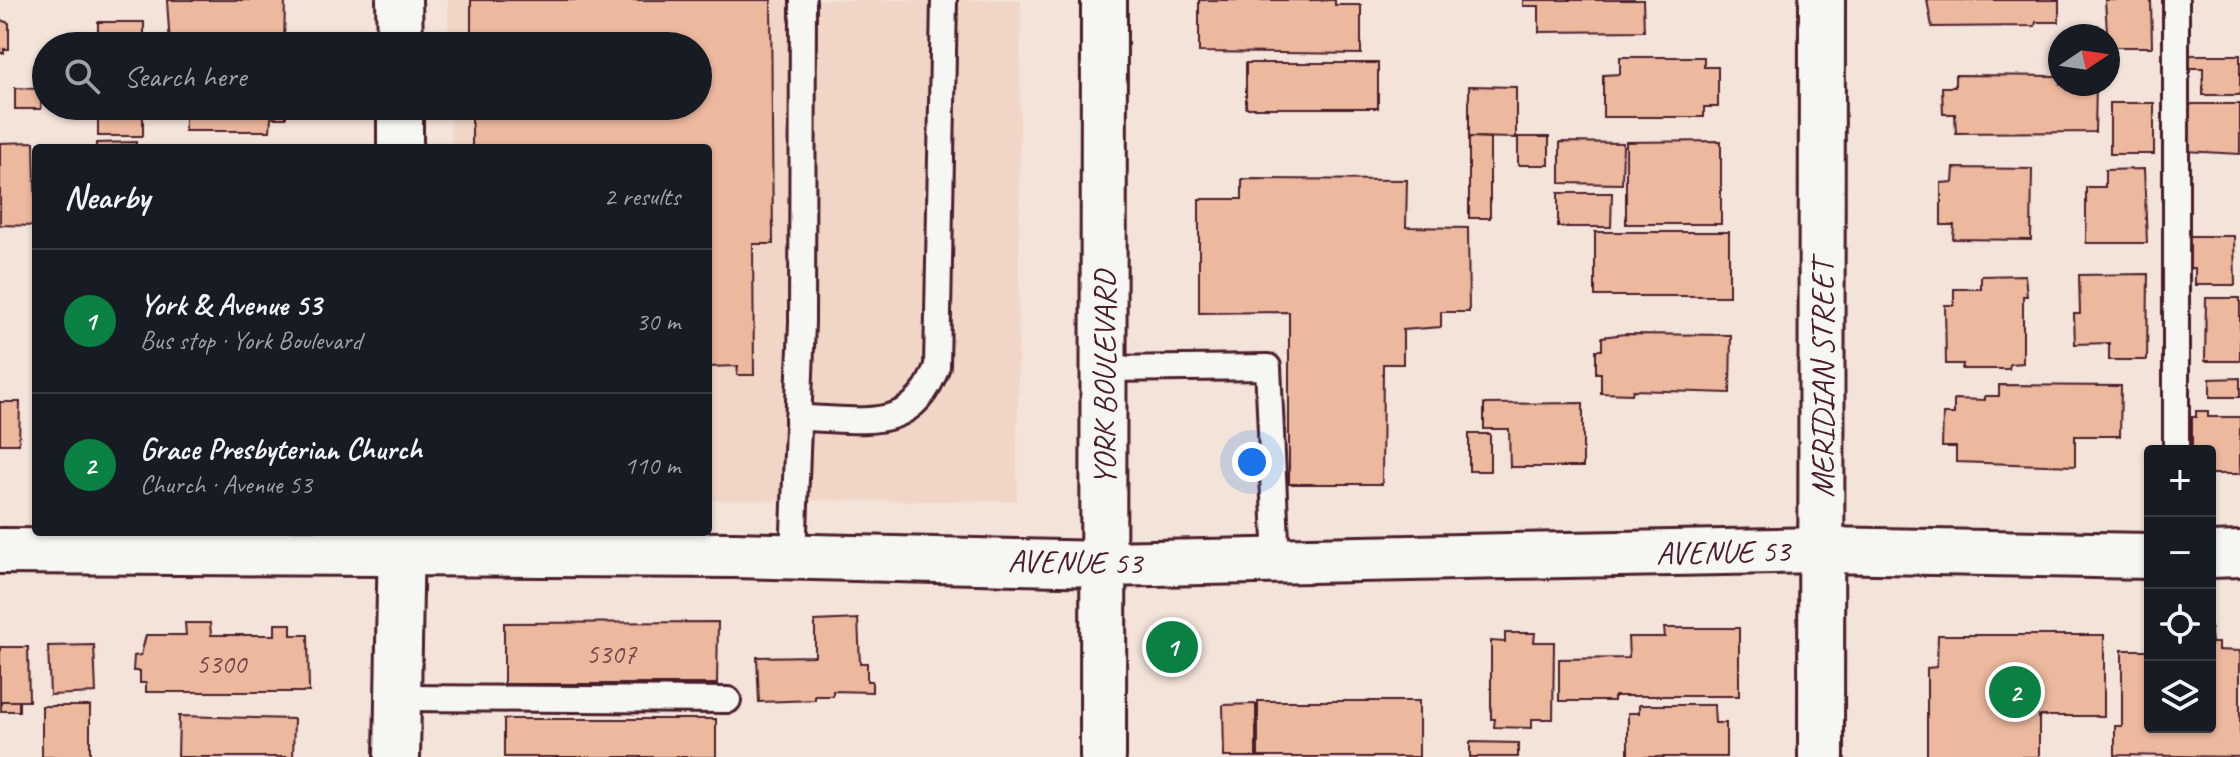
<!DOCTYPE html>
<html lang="en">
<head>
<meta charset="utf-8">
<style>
  :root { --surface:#171b24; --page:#20242c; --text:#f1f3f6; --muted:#9ea1a6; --line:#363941; --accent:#0b8043 }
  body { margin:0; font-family:Caveat,sans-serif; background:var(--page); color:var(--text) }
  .controls { position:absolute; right:24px; bottom:24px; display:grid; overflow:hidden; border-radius:8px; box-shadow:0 2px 6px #0004 }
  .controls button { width:72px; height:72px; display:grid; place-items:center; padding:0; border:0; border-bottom:2px solid var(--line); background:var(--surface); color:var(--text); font:40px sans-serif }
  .compass { position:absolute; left:2048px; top:24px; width:72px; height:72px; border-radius:50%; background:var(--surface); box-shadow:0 2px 6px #0004; rotate:77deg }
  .you { position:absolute; left:1252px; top:462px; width:28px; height:28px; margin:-20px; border:6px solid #fff; border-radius:50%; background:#1a73e8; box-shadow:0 0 0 12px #1a73e833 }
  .badge { display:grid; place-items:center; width:52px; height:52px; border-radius:50%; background:var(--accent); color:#fff; font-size:26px; font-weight:700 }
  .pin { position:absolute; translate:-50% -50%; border:4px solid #fff; box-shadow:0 2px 8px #0006 }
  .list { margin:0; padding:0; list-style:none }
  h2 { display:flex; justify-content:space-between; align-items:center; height:104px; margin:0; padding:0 32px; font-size:34px }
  h2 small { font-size:26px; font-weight:400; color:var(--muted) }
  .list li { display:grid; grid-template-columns:52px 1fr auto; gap:24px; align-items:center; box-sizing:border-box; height:144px; padding:0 32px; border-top:2px solid var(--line) }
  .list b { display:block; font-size:30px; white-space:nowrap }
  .list p { margin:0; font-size:26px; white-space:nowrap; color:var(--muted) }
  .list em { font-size:26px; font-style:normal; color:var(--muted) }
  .icon { flex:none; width:44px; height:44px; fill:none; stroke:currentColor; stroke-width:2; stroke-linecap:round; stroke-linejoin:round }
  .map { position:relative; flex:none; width:2240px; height:757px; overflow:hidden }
  .search { position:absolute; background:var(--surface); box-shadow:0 2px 6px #0004; left:32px; top:32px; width:680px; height:88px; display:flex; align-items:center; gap:20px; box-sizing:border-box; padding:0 28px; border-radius:44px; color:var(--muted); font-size:30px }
  .panel { position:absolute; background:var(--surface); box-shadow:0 2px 6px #0004; left:32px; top:144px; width:680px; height:392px; border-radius:8px }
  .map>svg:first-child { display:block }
  .built { fill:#f1d6c7 }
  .building { fill:#ecb89e; stroke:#4a1f2b; stroke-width:2 }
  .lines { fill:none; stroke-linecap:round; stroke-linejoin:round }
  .lane-casing { stroke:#4a1f2b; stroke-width:30 }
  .street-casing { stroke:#4a1f2b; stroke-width:50 }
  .secondary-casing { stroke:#4a1f2b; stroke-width:50 }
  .lane { stroke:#f6f6f2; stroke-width:24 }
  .street { stroke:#f6f6f2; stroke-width:44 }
  .secondary { stroke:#f6f6f2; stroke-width:44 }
  .labels { text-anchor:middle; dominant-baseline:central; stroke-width:7; stroke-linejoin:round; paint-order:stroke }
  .number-label { font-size:28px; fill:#724548 }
  .street-label { font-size:32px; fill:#4a1f2b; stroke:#f6f6f2 }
</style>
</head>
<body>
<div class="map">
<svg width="2240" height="757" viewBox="0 0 2240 757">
  <rect width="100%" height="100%" fill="#f3e3d9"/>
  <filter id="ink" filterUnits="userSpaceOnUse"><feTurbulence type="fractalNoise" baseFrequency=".0125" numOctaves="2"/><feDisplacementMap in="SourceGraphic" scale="16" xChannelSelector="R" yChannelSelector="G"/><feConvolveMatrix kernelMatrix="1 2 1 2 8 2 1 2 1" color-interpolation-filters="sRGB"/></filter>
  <g filter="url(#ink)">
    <polygon class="built" points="448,0 1021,0 1017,501 708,500 708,148 451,148 450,106 698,106 698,46 449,46"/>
    <g class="building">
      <polygon points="167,0 285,0 284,46 170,46"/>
      <polygon points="471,0 771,0 773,244 753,244 754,375 737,375 738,366 708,367 708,148 472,148 472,106 698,106 698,46 471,46"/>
      <polygon points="1199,0 1335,0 1335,5 1361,5 1361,54 1199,52"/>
      <polygon points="1523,0 1643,0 1644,31 1539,32 1539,6 1523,6"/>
      <polygon points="1927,0 2059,0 2059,22 2036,22 2035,26 1932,27"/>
      <polygon points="2105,0 2151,0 2152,47 2108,47"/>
      <polygon points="0,20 9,23 9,49 4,49 4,53 0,53"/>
      <rect x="98" y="22" width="46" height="24"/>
      <polygon points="2187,55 2240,55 2240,95 2203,95 2203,68 2187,68"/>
      <polygon points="1620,57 1704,57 1704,67 1718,67 1718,107 1704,107 1704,117 1603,117 1603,75 1620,74"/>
      <rect x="1246" y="63" width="132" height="45"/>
      <polygon points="1955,75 2060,76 2060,84 2096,84 2095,132 1956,133 1955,114 1943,114 1942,87 1955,87"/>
      <polygon points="1469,86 1516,87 1516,138 1469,137"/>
      <polygon points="15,88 41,89 41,109 15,109"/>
      <rect x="2110" y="103" width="44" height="51"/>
      <polygon points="2193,104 2240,104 2240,154 2185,151 2185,106"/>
      <polygon points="86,106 143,106 143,136 98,136 98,112 86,112"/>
      <polygon points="185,106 286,106 286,118 271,118 270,131 185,131"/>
      <polygon points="1469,137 1490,138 1490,218 1469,218"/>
      <rect x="1518" y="137" width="31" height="28"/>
      <polygon points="1721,141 1721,224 1626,224 1626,142"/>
      <polygon points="34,142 36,226 0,225 0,143"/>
      <polygon points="136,142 136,148 96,148 96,143"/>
      <polygon points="1560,142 1623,143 1622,184 1560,183"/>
      <polygon points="1954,168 2032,169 2031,240 1953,239 1954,225 1941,225 1941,183 1953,182"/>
      <polygon points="2144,169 2147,243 2086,243 2086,187 2105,187 2105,170"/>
      <polygon points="1242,179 1407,180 1406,227 1468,228 1469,312 1441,312 1441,327 1403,330 1403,364 1383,364 1382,484 1289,484 1289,312 1199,313 1199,199 1242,199"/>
      <polygon points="1558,193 1612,193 1611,227 1558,227"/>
      <rect x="1595" y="232" width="134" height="64"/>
      <polygon points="2185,236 2234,236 2235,285 2195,285 2195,268 2185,268"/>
      <polygon points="2148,274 2147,360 2109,360 2109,343 2075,344 2074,314 2080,314 2079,275"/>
      <polygon points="2025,275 2027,296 2023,296 2023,363 2010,364 2009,369 1962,369 1963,364 1946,364 1945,305 1954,305 1954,289 1981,289 1981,276"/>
      <polygon points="2206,298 2240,298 2240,361 2205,361"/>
      <polygon points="1625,334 1731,335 1730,393 1633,390 1632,394 1601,393 1601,373 1596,373 1596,350 1602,350 1602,337"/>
      <polygon points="2240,378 2240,397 2210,397 2210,379"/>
      <polygon points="1999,385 2121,386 2120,436 2075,436 2075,466 1956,462 1956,447 1942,447 1943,414 1954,414 1954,399 1985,400 1985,396 1999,396"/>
      <polygon points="0,402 20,402 19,444 0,444"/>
      <polygon points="1583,403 1583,467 1510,467 1509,429 1484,429 1484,404"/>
      <polygon points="2196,411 2208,411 2208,417 2240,417 2240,474 2210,474 2210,451 2192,451 2192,417 2196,417"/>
      <rect x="1469" y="434" width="21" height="37"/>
      <polygon points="858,619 860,663 867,663 867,681 872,681 872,692 833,691 833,696 815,696 815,700 759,702 757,657 815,656 815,621"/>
      <polygon points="718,622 717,684 504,684 504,623"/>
      <polygon points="185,623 210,623 211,635 275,635 275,624 291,624 291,635 308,635 309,692 146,692 146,683 140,683 140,671 133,671 134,656 141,655 146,635 186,635"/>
      <polygon points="2210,624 2212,643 2218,643 2218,650 2240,651 2240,757 2115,755 2115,726 2122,726 2122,650 2150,650 2150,727 2210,727"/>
      <polygon points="1664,628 1739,628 1739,696 1614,696 1614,701 1559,701 1559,659 1629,658 1628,637 1665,637"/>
      <polygon points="1505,633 1535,633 1534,642 1554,642 1553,719 1532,719 1532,728 1494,727 1495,719 1491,719 1491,641 1505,642"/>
      <polygon points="1938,635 2104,635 2104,716 2039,716 2039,757 1927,757 1927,668 1937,667"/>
      <polygon points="94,645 96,693 50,695 48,646"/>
      <polygon points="0,647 28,647 29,701 0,701"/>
      <rect x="1" y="701" width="18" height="10"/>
      <rect x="1258" y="701" width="161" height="56"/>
      <polygon points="1256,704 1256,757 1224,757 1223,705"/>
      <polygon points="1639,705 1714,705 1715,723 1726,723 1726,757 1628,757 1628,713 1639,713"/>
      <rect x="42" y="706" width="48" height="51"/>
      <polygon points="179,716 294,719 293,757 178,757"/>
      <rect x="504" y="719" width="212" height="38"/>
      <polygon points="1470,742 1518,743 1518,757 1470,757"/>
    </g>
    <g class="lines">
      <g class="lane-casing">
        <g id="lane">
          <polyline points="1104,369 1268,367 1277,562"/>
          <path d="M798,418c62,0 114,19 139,-52l7,-366"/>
          <polyline points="2176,451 2176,0"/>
          <polyline points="793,557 802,322 803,0"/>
          <polyline points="398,698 728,700"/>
        </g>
      </g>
      <g class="street-casing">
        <g id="street">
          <polyline points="399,0 400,46"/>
          <polyline points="400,106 400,148"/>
          <polyline points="0,551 734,555 1103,564 1822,550 2150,556"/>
          <polyline points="2210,555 2240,554"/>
          <polyline points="397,757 401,532"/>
        </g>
      </g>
      <g class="secondary-casing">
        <g id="secondary">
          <polyline points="1103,757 1104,0"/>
          <polyline points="1821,757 1822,0"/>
        </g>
      </g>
      <use href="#lane" class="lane"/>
      <use href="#street" class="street"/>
      <use href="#secondary" class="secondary"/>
    </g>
  </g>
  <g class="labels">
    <g class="number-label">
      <text x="611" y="653">5307</text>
      <text x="221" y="663">5300</text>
    </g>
    <g class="street-label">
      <text transform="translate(1104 378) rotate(-90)">YORK BOULEVARD</text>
      <text transform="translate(1822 379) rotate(-90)">MERIDIAN STREET</text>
      <text transform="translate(1723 552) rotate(-1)">AVENUE 53</text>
      <text transform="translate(1075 562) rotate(1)">AVENUE 53</text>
    </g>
  </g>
</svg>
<div class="controls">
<button>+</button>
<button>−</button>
<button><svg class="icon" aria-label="locate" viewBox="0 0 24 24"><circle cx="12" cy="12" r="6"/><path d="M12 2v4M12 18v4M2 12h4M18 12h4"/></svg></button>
<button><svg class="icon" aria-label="layers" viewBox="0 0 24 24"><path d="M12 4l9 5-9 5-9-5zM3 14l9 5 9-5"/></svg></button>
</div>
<svg class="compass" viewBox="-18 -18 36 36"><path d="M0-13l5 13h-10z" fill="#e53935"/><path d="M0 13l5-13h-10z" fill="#9ea1a6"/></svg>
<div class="you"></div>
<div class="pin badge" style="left:1172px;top:647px">1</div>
<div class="pin badge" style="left:2015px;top:692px">2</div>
<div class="search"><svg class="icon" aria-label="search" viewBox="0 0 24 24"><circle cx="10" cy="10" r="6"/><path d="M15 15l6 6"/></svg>Search here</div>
<section class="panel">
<h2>Nearby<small>2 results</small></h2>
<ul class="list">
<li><span class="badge">1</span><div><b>York &amp; Avenue 53</b><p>Bus stop · York Boulevard</p></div><em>30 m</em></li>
<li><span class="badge">2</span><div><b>Grace Presbyterian Church</b><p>Church · Avenue 53</p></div><em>110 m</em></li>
</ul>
</section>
</div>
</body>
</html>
